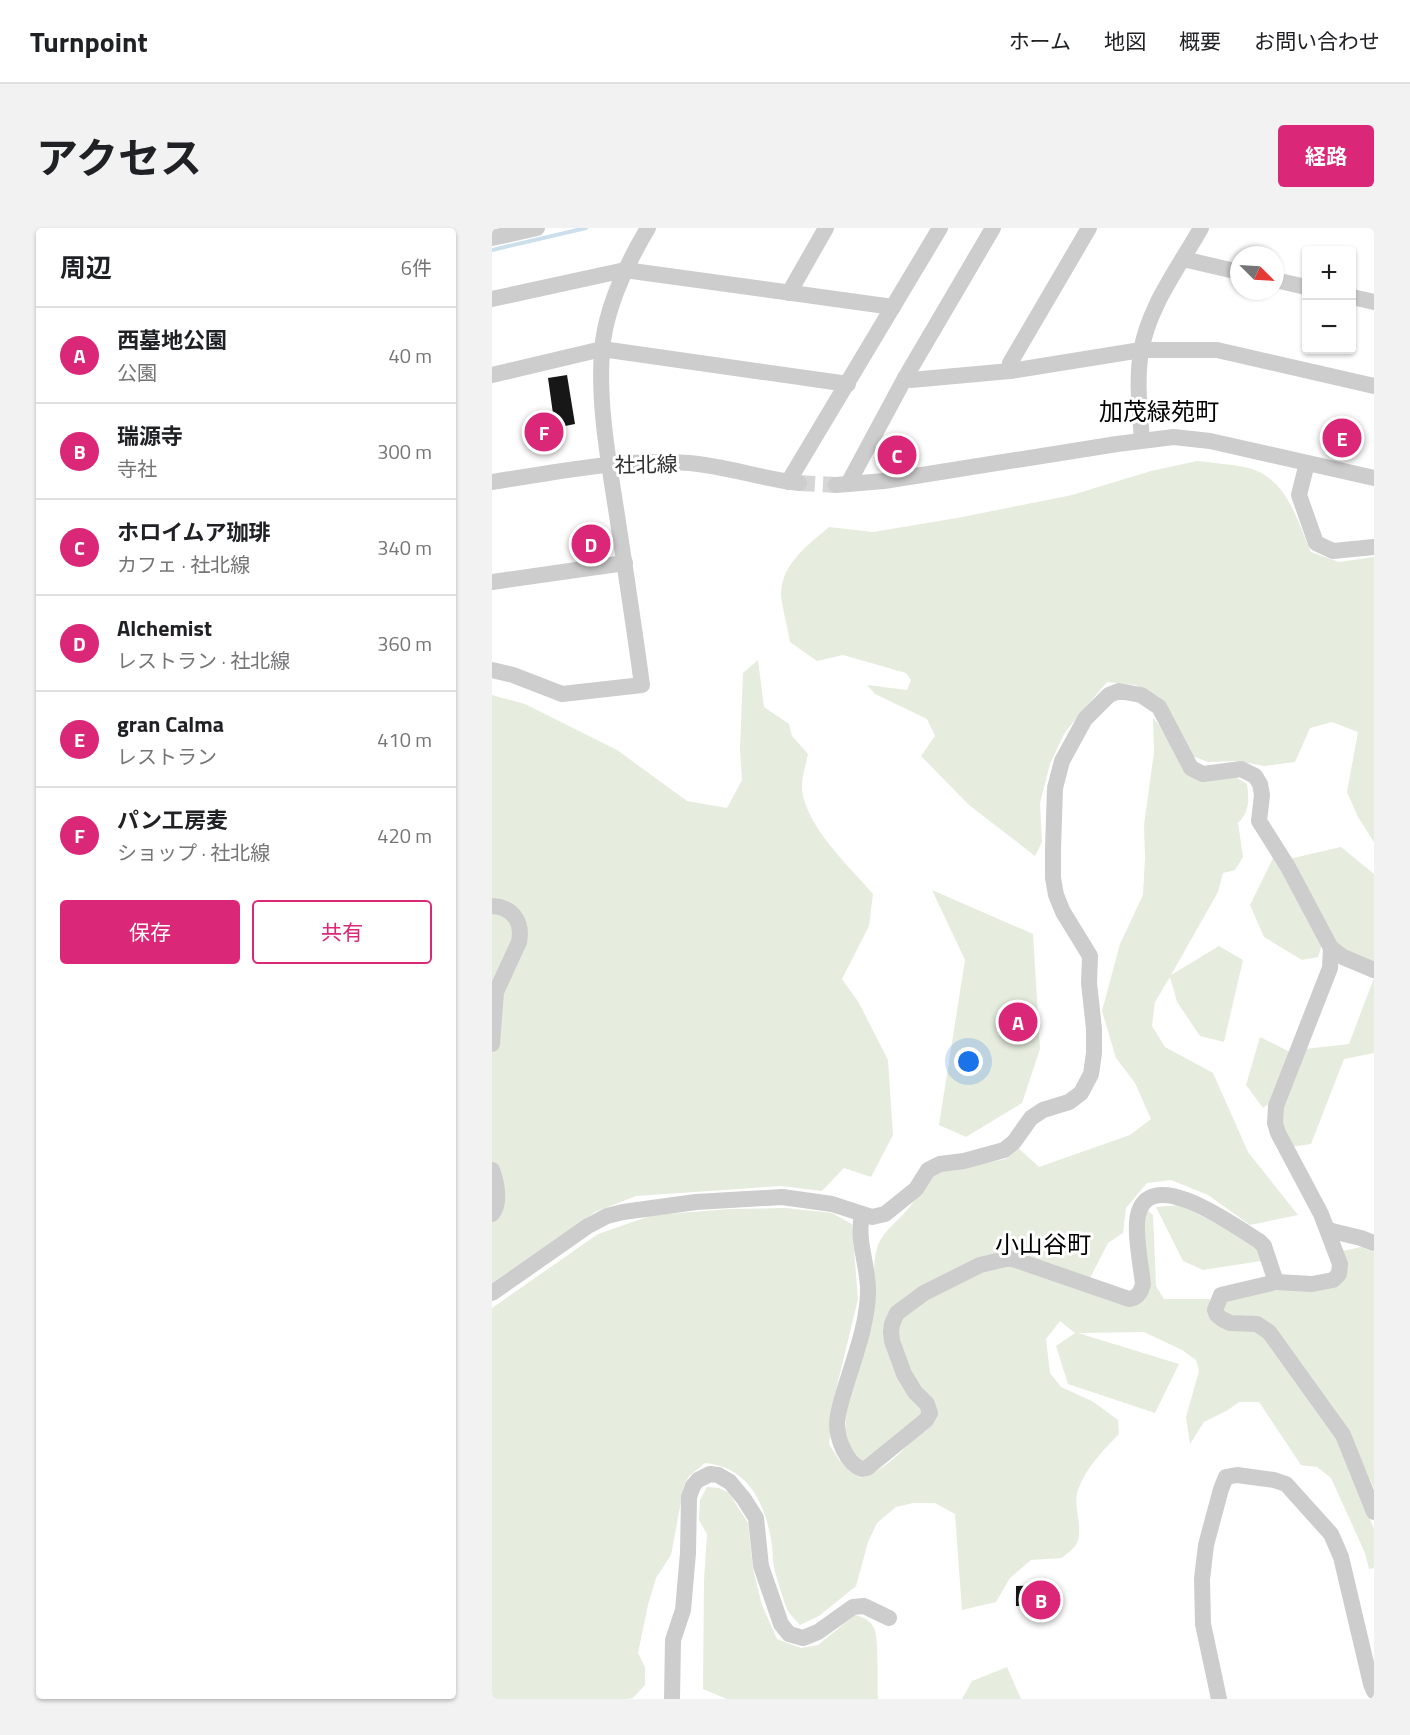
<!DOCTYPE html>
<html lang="ja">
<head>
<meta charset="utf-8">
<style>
  :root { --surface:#fff; --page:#f2f2f2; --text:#202124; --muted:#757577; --line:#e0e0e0; --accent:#db2777 }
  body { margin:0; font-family:"Titillium Web","Noto Sans JP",sans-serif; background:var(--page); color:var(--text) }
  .controls { position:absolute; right:18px; top:18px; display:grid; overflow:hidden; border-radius:6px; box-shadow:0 2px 4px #0004 }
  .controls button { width:54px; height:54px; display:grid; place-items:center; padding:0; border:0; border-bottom:2px solid var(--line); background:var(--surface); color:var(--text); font:30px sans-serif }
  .compass { position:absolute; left:738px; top:18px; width:54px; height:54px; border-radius:50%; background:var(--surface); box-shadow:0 2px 4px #0004; rotate:114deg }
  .you { position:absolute; left:477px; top:834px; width:21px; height:21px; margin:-15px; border:4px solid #fff; border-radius:50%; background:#1a73e8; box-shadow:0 0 0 9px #1a73e833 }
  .badge { display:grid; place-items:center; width:39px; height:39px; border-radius:50%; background:var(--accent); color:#fff; font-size:20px; font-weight:700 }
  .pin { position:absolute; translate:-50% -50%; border:3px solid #fff; box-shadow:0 2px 6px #0006 }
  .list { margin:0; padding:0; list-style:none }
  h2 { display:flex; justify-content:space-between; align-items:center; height:78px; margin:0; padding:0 24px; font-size:26px }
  h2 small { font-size:20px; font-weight:400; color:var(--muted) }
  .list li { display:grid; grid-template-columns:39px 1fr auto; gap:18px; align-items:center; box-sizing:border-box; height:96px; padding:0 24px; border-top:2px solid var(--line) }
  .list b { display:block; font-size:22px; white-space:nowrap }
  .list p { margin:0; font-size:20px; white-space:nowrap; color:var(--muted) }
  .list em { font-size:20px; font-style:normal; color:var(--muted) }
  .actions { display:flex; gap:12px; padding:18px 24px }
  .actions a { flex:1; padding:14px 0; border:2px solid var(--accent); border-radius:6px; text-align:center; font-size:21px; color:var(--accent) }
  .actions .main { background:var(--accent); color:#fff }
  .map { position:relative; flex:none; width:882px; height:1471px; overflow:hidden; border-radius:6px }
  header { display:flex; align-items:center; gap:36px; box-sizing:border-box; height:84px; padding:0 30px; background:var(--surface); border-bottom:2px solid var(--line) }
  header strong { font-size:28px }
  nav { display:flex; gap:33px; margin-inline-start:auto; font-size:21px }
  .intro { display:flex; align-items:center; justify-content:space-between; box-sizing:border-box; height:144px; padding:0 36px }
  h1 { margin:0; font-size:42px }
  .button { padding:15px 27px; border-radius:6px; background:var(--accent); color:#fff; font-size:21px; font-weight:700 }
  main { display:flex; gap:36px; padding:0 36px }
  aside { flex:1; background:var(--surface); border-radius:6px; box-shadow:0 2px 4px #0004 }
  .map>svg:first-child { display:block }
  .green { fill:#e6ecde }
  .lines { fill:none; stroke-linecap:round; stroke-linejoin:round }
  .stream { stroke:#cbe0ec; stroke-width:4 }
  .building { fill:#171717 }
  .minor-tunnel { stroke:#d6d6d6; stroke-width:16; stroke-dasharray:16 8; stroke-linecap:butt }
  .minor { stroke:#cdcdcd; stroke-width:16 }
  .labels { text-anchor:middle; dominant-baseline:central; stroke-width:6; stroke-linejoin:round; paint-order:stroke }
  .street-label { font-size:21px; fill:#303030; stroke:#fff }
  .quarter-label { font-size:24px; fill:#000; stroke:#fff }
</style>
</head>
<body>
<header>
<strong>Turnpoint</strong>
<nav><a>ホーム</a><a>地図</a><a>概要</a><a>お問い合わせ</a></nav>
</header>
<div class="intro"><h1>アクセス</h1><a class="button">経路</a></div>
<main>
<aside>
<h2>周辺<small>6件</small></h2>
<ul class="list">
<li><span class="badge">A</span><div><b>西墓地公園</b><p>公園</p></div><em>40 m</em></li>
<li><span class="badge">B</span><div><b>瑞源寺</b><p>寺社</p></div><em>300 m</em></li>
<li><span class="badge">C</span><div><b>ホロイムア珈琲</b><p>カフェ · 社北線</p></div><em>340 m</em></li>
<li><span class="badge">D</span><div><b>Alchemist</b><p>レストラン · 社北線</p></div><em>360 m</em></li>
<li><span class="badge">E</span><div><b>gran Calma</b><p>レストラン</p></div><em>410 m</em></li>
<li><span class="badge">F</span><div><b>パン工房麦</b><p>ショップ · 社北線</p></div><em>420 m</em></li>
</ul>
<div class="actions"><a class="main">保存</a><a>共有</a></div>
</aside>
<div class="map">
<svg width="882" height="1471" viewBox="0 0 882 1471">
  <rect width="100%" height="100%" fill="#fff"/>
  <g class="green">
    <path d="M705,233c16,2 32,3 47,6 42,8 52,51 67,85l28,10 35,-5v285l-16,-25 -11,-25 11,-60 -26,-10 -22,6 -15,34 -31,4 -26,-5 -30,1 -18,-7 -31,-58 -23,-12 -29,-3 -42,50 -15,32 -10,39 2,39 -7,14 -66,-51 -48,-49 14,-20 -8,-17 -52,-25 -8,-9 40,5 4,-10 -5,-7 -63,-18 -26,6 -27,-19c-2,-13 -8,-35 -9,-47 0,-31 27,-50 48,-68l44,5 84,-14 115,-23 79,-24z"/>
    <path d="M266,432l6,47 25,17 3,12 16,18c-2,11 -7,25 -6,36 5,38 47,76 71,104l-4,32 -27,53 17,24 29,57 5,75 -22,42 -27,-9 -22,23 -41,-5 -145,10 -41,16 -103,71v-588l33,9 92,46 70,51 40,7 15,-28 -2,-31 3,-76z"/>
    <path d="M661,490l6,7 28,49 47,2 13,8c2,15 3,28 -9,39l5,34 -8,13 -12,3 -5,19 -47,83 48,-29 24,14 -19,82 -24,-6 -23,-34 -7,-25 -15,25 -3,24 13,21 48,26 35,79 50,63 -48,10 -42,-30 -37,-15 -24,3 -21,25 -3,25 -15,10 -19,37 -78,-24 -119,60 34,97 -61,48 -4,-2 -10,-9 -6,-19 2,-24 27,-134c1,-39 11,-38 34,-64 9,-11 17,-24 25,-36l73,-14 11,-12 22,20 91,-32 21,-16 -16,-36 -19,-25 -14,-47 18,-67 23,-49 2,-38 -1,-32 10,-73z"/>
    <polygon points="849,619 882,646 882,735 845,718 797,631"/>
    <polygon points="785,622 830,716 826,729 810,732 772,709 758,677"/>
    <polygon points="440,662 541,706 548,821 530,875 474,909 447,897 473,732"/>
    <polygon points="882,750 882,825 852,831 819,916 798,919 787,883 813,821 857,816"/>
    <polygon points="768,809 798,824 779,874 771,880 754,857"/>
    <polygon points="688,977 766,1017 769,1033 711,1042 691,1033 664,979"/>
    <path d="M294,980l46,5 20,11 6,75 -22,91 -7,54 10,16 21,18c28,-8 49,-34 68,-55l-26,-67 -5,-33 27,-27 85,-35 126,42 5,-78 7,-15 6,5 3,71 8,13h46l1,14 45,14 82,110 36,92v39l-5,1 -4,-16 -34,-75 -14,-11 -16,-2 -42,-63h-20l-11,8 -24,12 -14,22 -4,-27 13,-46 -3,-11 -14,-10 -38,-18 -66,1 101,31 -24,49 -87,-29 -12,-38 19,-13 -15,-12 -14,18 4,34 11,14 31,14 26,19 1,14c-17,17 -33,34 -41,56 -6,17 7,39 -2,55 -3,5 -10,9 -14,13l-31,2 -21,18 -14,24 -34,8 -7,-96 -20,-11h-22l-17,4 -19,16 -9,19 -12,44 -37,30 -19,9c-4,-5 -9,-9 -12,-14 -3,-6 -13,-37 -14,-44 -2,-9 -1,-19 -3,-28 -7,-38 -24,-72 -66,-76l-16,13 -5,10 -13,69 -15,23 -8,27 -10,48 7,14v18l-12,13 -6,1h-135v-391l106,-74 55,-19 77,-6z"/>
    <polygon points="869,1019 882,1024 882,1261 858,1206 779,1103 731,1088 728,1073 735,1067 845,1057 851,1023"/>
    <path d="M215,1259l12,1 10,5 19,30 5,46 9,36 15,34 24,9 17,-3 37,-30c8,2 15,5 19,13 5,10 3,56 4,71h-151l-24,-10 1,-108 3,-47 -8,-14 1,-20z"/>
    <polygon points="515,1439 529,1471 470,1471 480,1453"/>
  </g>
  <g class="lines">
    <polyline class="stream" points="0,22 94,0"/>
  </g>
  <g class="building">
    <polygon points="75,147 83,196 63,200 56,150"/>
    <polygon points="559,1357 559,1377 524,1378 524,1358"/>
  </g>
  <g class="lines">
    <polyline class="minor-tunnel" points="307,255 344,257"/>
    <g class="minor">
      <polyline points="0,10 45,0"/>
      <polyline points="691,31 747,44"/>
      <polyline points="783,52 814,59"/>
      <polyline points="297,65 334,0"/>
      <polyline points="860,69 882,74"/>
      <polyline points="0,71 133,42 401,79"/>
      <polyline points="518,143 518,135 597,0"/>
      <polyline points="0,147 110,121 356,156"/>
      <polyline points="413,150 419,152 518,143 649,122 725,122 882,158"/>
      <path d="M650,212c-2,-29 -6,-59 -1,-88 7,-45 38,-85 60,-124"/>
      <polyline points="815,235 807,267 824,315 841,323 882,319"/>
      <path d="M0,254c66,-10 131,-24 197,-19 37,3 73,16 110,20"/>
      <polyline points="296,254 448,0"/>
      <polyline points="356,256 413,150 501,0"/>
      <polyline points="344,257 392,253 625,216 682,209 718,213 882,250"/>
      <polyline points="0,354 133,335"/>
      <path d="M0,442l21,5 49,19 80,-9c-8,-59 -17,-118 -26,-176 -8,-52 -18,-106 -14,-158 3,-43 24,-86 46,-123"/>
      <path d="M0,678c21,1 31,16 27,36l-23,50 -4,52"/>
      <polyline points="839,720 838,740 784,878 783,895 786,905 829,986 848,1036 847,1046 841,1052 820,1056 784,1054 729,1067 723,1082 725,1087 730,1091 738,1095 765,1096 777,1104 851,1207 882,1284"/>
      <path d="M0,942c5,14 9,32 0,44"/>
      <path d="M370,987c-6,26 7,52 6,78 -1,31 -12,60 -21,89 -4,13 -9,27 -10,41 0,16 9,40 25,46l5,-1 59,-48 4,-7 -3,-9 -12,-12 -11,-18 -12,-33 -1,-9 1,-8 5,-11 27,-20 56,-28 30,-7 119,41c9,-1 12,-7 14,-15 -2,-18 -9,-53 -5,-69 12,-52 98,12 121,26l5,5 12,36"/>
      <polyline points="836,1002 869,1010 882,1015"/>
      <polyline points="0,1065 96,998 115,988 131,984 204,974 290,969 340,976 380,989 393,986 424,961 436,942 448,936 472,933 512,922 522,914 539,890 551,882 577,874 589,865 599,846 602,825 602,801 597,755 598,728 571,684 564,667 561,650 561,621 563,560 570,533 593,491 617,467 627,463 649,467 667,479 699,540 711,546 749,541 763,548 768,556 770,567 767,593 796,639 839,720 851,729 882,742"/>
      <polyline points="180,1471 181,1412 191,1382 196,1325 197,1269 201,1258 206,1252 218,1246 226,1247 238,1254 252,1271 264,1290 269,1338 289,1396 297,1406 311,1410 326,1404 361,1379 372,1378 397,1390"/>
      <polyline points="727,1471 711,1396 710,1351 714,1317 729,1261 734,1249 745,1247 782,1252 794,1256 839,1306 849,1329 879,1456 882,1463"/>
    </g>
  </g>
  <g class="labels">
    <g class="street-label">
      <text transform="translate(154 236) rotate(-1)">社北線</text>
    </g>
    <g class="quarter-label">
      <text x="667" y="183">加茂緑苑町</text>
      <text x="551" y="1016">小山谷町</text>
    </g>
  </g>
</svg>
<div class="controls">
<button>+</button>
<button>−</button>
</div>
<svg class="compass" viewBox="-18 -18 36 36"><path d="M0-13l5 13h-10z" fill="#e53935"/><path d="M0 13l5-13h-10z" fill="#757577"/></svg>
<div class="you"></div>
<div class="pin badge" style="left:526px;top:794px">A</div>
<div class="pin badge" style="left:549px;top:1372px">B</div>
<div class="pin badge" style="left:405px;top:227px">C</div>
<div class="pin badge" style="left:99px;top:316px">D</div>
<div class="pin badge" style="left:850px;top:210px">E</div>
<div class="pin badge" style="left:52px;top:204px">F</div>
</div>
</main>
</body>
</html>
